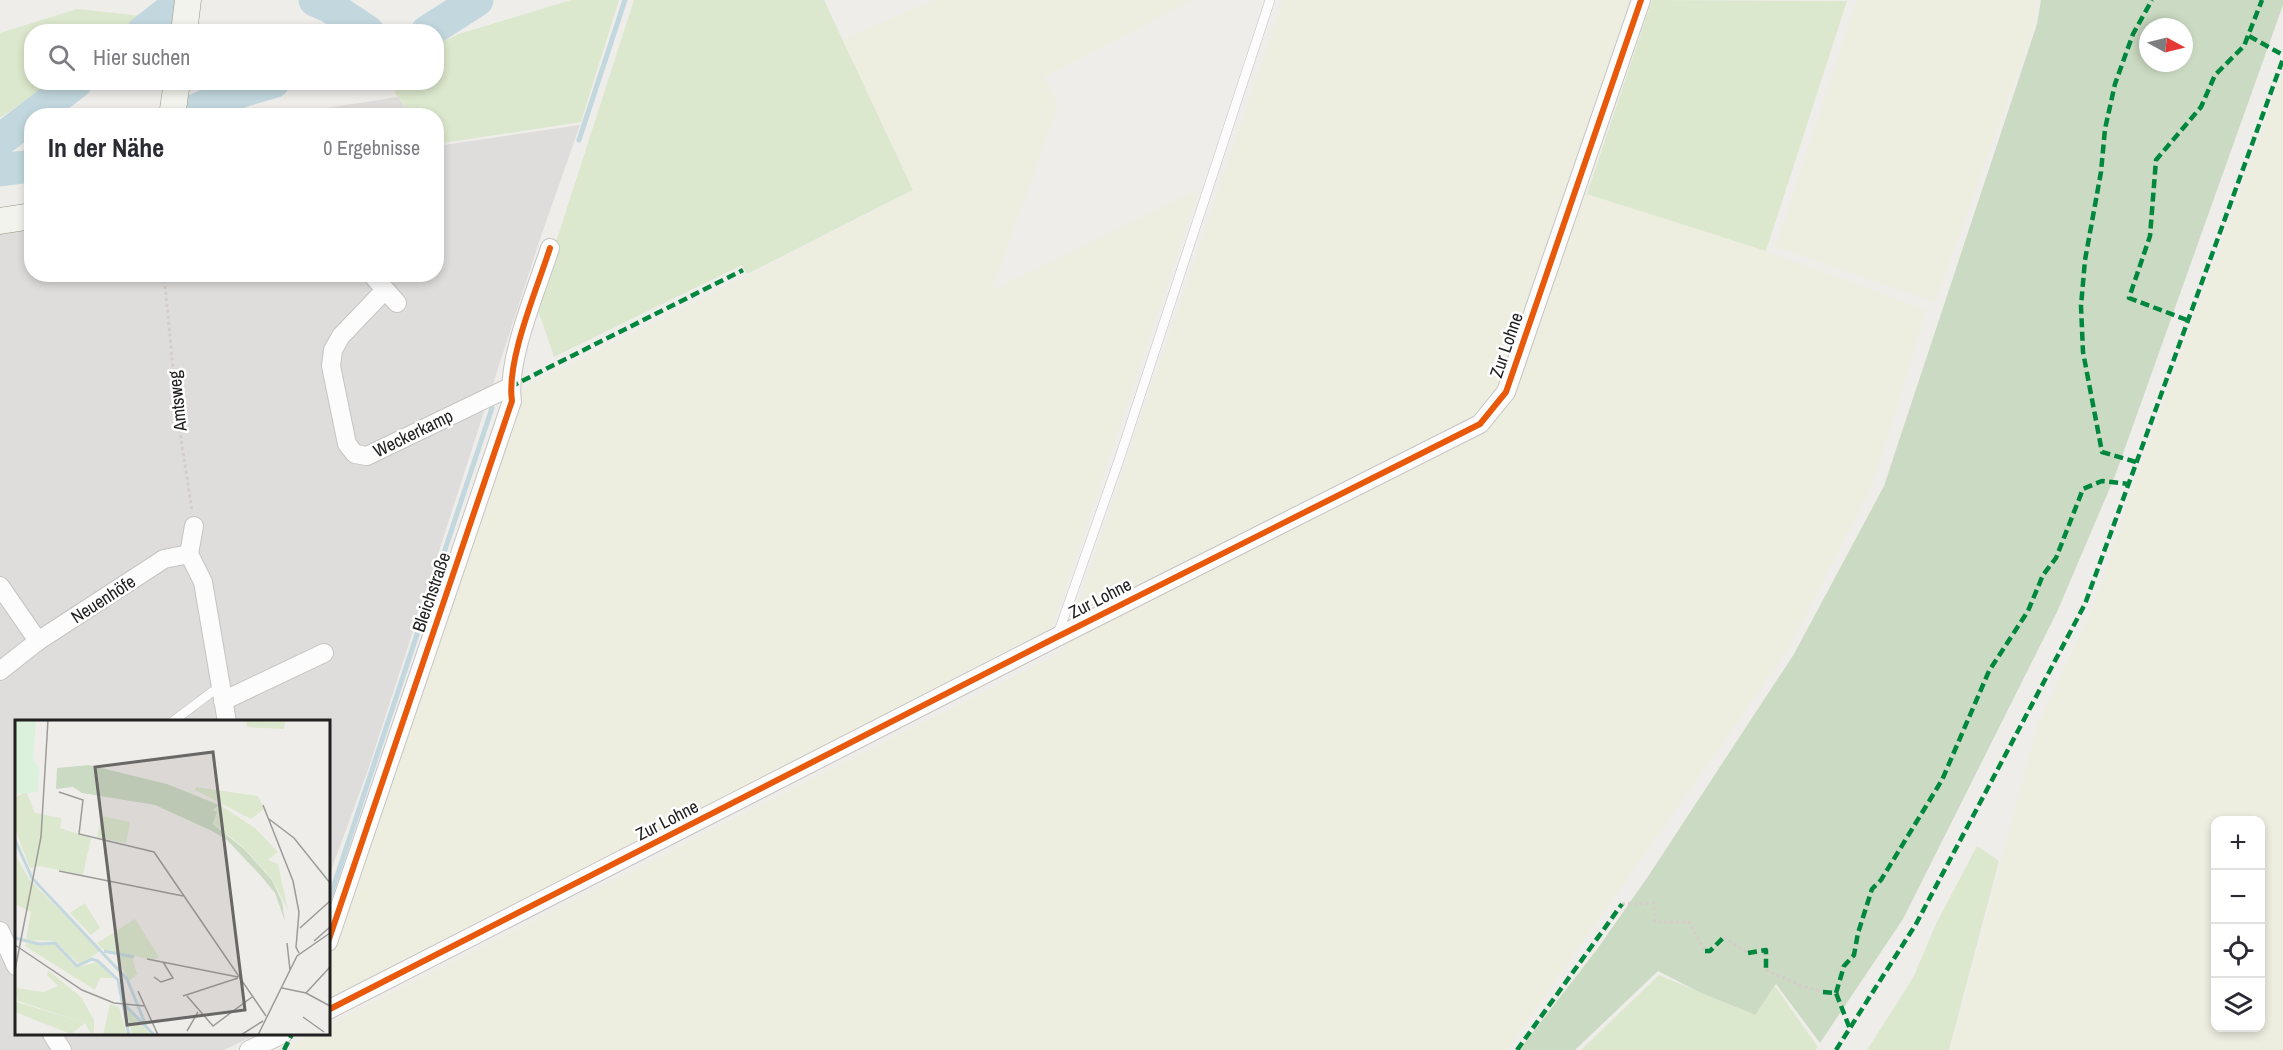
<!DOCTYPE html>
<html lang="de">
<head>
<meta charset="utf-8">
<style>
  :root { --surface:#fff; --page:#f7f7f7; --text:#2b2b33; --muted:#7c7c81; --line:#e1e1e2 }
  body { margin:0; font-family:"Archivo Narrow",sans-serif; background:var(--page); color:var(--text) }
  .controls { position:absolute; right:18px; bottom:18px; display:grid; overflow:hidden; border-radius:12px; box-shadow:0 3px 9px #0003 }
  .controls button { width:54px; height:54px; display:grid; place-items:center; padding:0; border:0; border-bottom:2px solid var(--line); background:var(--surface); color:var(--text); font:30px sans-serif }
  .compass { position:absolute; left:2139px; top:18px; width:54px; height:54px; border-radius:50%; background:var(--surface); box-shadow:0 3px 9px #0003; rotate:97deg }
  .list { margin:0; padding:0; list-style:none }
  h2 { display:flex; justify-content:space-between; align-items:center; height:78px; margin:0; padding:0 24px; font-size:26px }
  h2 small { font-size:20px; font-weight:400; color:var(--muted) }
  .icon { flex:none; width:33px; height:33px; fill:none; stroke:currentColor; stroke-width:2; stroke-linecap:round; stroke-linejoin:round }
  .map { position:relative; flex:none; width:2283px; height:1050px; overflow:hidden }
  .search { position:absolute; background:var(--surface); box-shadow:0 3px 9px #0003; left:24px; top:24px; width:420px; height:66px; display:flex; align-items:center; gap:15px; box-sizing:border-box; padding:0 21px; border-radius:24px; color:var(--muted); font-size:22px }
  .panel { position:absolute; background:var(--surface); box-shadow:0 3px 9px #0003; left:24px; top:108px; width:420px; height:174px; border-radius:24px }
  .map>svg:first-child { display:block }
  .residential { fill:#dedddb }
  .farmland { fill:#edede0; fill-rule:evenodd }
  .grass { fill:#dce8cd }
  .forest { fill:#cbdac2; fill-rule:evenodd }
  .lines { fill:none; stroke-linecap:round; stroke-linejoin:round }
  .stream { stroke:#c2d8de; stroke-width:5 }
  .river { stroke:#c2d8de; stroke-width:33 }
  .lane-casing { stroke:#c5c4c2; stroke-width:10 }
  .street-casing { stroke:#c5c4c2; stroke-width:20 }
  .secondary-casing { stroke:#959784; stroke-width:27 }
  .path { stroke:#d6ccca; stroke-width:3; stroke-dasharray:3 3; stroke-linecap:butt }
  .lane { stroke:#fdfcfc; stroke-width:9 }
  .street { stroke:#fdfcfc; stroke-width:18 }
  .secondary { stroke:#f3f3ed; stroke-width:26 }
  .quiet { stroke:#00873e; stroke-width:4.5; stroke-dasharray:9 4.5; stroke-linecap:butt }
  .cycleway-casing { stroke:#fff; stroke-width:10 }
  .cycleway { stroke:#e8590c; stroke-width:6 }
  .labels { text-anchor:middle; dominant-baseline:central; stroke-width:5; stroke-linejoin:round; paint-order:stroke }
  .street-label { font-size:18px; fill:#212121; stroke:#fff }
  .inset-river { fill:none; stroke:#c2d8de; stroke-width:3 }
  .inset-road { fill:none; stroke:#9d9b9a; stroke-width:1.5 }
  .view { fill:#696867; fill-opacity:0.15; stroke:#696867; stroke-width:3 }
  .inset-edge { fill:none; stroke:#212121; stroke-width:3 }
</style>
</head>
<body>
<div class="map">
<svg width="2283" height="1050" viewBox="0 0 2283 1050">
  <rect width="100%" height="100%" fill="#efedea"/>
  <g class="residential">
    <polygon points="398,97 411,115 279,115 281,115"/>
    <polygon points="580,125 539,242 369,767 329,876 328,722 16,722 16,1034 257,1034 224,1050 0,1050 0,230 31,226 32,274 436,274 437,146"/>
  </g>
  <g class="farmland">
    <polygon points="934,0 1194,0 1043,77 1058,105 992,290 1199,189 1051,631 329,999 329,964 523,389 914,191 843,39"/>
    <polygon points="1283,0 1632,0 1569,188 1766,251 1926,310 1873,484 1787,651 1507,1050 291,1050 293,1043 311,1034 328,1034 329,1025 1062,652"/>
    <polygon points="1857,0 2038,0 2034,27 1935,302 1776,247"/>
    <path d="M2283,73v977h-332l86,-323 56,-120 41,-123zM2216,820h44v208h-44z"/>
  </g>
  <g class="grass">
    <polygon points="571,0 619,0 581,122 437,144 436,116 412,115 396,94 392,83 436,82 437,44 459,34"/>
    <polygon points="634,0 824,0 913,190 747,274 742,265 554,357 536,304"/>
    <polygon points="1652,0 1847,1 1766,251 1587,194"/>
    <polygon points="77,9 143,16 122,31 32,32 32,82 50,83 0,118 0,33"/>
    <polygon points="1977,846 1999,861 1949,1050 1867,1050 1913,978 1935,926"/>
    <polygon points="1659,975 1754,1015 1775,986 1818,1047 1816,1050 1581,1050"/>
  </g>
  <path class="forest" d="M2041,0h242v5l-168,471 -58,136 -154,307 -83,124 -44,-59 -21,31 -56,-23 -41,-21 -83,79h-56l79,-102 51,-73 145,-221 90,-168 153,-462zM2148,27h36v36h-36z"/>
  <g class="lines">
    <g class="stream">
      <polyline points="579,140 625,0"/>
      <polyline points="328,903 492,408"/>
    </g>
    <g class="river">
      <polyline points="315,0 329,6 368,32"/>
      <polyline points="143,32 184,0"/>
      <polyline points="427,32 477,0"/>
      <polyline points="32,116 76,82"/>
      <polyline points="181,116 245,90 273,82"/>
      <polyline points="0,140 32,116"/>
      <polyline points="0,170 32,166"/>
    </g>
    <g class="lane-casing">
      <g id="lane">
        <polyline points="1058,634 1119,460 1270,0"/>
        <polyline points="172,722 212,692 221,689"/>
      </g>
    </g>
    <g class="street-casing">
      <g id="street">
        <polyline points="374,277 397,303"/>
        <polyline points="385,290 341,336 333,350 331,366 347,444 355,454 367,456 510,387"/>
        <polyline points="189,554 203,582 227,722"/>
        <polyline points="189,554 194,526"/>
        <polyline points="0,586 38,641"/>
        <polyline points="0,671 38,641 164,559 189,554"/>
        <polyline points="223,701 324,653"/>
        <polyline points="0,931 16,966"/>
        <path d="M328,942l184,-541c-6,-41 25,-112 38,-153"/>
        <polyline points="328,1010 1057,637 1480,424 1506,392 1641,0"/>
        <polyline points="52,1034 62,1050"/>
        <polyline points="249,1050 283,1034"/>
      </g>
    </g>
    <g class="secondary-casing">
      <g id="secondary">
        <polyline points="184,32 188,0"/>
        <polyline points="172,116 177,82"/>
        <polyline points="0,221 32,216"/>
      </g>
    </g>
    <g class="path">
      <polyline points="164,274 178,420 192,510"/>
      <polyline points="1622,904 1654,903 1655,922 1689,922 1705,951"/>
      <polyline points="1724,937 1748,953"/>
      <polyline points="1766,970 1802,986 1823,992"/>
    </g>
    <use href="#lane" class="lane"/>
    <use href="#street" class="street"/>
    <use href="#secondary" class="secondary"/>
    <g class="quiet">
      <polyline points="2249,36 2283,55"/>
      <polyline points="2187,320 2129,298 2150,236 2156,160 2201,107 2215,75 2244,46 2262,0"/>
      <polyline points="510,387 743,270"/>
      <polyline points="2136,462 2102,452 2083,352 2081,306 2085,260 2101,172 2105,129 2115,84 2133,34 2152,0"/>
      <polyline points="1705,951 1710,951 1724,937"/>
      <polyline points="1748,953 1766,950 1766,970"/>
      <polyline points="1823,992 1836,993 1850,1029"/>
      <polyline points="1836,993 1844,966 1854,955 1858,933 1872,889 1881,880 1942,780 1989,671 2028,611 2043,575 2056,558 2083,489 2102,481 2129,484"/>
      <polyline points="284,1050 292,1034"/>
      <polyline points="1517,1050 1622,904"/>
      <polyline points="1836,1050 1916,924 2085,604 2283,59"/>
    </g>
    <g class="cycleway-casing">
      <g id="cycleway">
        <path d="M328,942l184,-541c-6,-41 25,-112 38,-153"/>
        <polyline points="328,1010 1057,637 1480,424 1506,392 1641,0"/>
      </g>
    </g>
    <use href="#cycleway" class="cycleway"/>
  </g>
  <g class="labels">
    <g class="street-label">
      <text transform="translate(1506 345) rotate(-71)">Zur Lohne</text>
      <text transform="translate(177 401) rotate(-96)">Amtsweg</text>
      <text transform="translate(413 433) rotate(-26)">Weckerkamp</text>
      <text transform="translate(431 592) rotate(-71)">Bleichstraße</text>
      <text transform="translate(1100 598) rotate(-27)">Zur Lohne</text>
      <text transform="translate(103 599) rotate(-33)">Neuenhöfe</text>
      <text transform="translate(667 820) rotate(-27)">Zur Lohne</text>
    </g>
  </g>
  <g transform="translate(15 720)">
    <rect width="315" height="315" fill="#efedea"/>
    <path d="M231,0h39l-1,9 -37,-2zM181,67l62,9 6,13 -13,10 -56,-29zM11,71l9,22 27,5 -2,10 31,10 -8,37 -43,-9 -10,2 -15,-39v-31zM205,85l35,23 23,24 -10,8 10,4 10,46 -16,-31 -28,-31 -30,-24 3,-11 -4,-2zM86,96l29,6 -4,21 -29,-6zM1,136l13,23 71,72 -20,14 -25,-24 -29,-1 5,-28 -16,-8zM70,183l15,25 -9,7 -21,-22zM120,199l24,38 -6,3 -49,-10 -7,-7zM11,223l29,1 22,23 21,-5 16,16h-14l-5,12 -70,-44zM101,235l16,2 5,17 -5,5 -3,1zM33,250l33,27 13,23v12l-3,2 -6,-11 -14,11 -56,-22 2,-10 68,21 -67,-22 -2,-13 28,4 14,-6 -11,-11zM95,284l9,3 8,28h-24zM111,288l24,26v1h-18z" fill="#dce8cd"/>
    <path d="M74,45l78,19 52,21 -6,5 4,2 -4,12 31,25 28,31 10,22 3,19 -10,-28 -14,-17 -34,-36 -15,-9 -57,-26 -73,-12 -9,-6 -17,2 1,-21z" fill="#cbdac2"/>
    <path d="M0,0h21l-3,40 6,7 -1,25 -23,2z" fill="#dcf1dc"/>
    <path class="inset-river" d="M0,120l17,38 95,101 20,49M0,218l24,6 16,-1 22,23 15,-7 6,2 20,19 11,55M89,231l30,6M108,283l31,32"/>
    <path class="inset-road" d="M44,72l24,8 -4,34 75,18 112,164M248,85l30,76 6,31 -3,35 3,6M254,99l25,19 36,45M44,151l124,25M285,208l30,-27M299,221l16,-14M272,223l3,27M0,225l67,45 32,13 31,3M132,239l91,18M0,250l26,-133 7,-117M139,257l7,5 12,-4 -10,-16M267,268l24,5 24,13M123,271l20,44M291,273l24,-26M168,276l55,-18M172,276l26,30 39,-29M288,297l21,15M172,311l11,-19M226,315l22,-14M243,315l39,-79 33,-23"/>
    <path class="view" d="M198,32l32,258 -118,15 -32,-258z"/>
    <rect width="315" height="315" class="inset-edge"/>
  </g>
</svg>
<div class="controls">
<button>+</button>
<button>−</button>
<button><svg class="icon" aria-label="locate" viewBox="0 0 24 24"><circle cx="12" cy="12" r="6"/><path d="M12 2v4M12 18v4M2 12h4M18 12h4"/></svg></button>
<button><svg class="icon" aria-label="layers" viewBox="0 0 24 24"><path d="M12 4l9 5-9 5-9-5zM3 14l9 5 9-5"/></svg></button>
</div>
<svg class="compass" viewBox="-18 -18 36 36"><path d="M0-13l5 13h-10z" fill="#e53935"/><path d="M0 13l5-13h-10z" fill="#7c7c81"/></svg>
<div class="search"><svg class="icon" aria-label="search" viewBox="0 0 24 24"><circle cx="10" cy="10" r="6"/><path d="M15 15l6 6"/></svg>Hier suchen</div>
<section class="panel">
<h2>In der Nähe<small>0 Ergebnisse</small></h2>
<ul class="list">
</ul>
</section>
</div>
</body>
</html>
